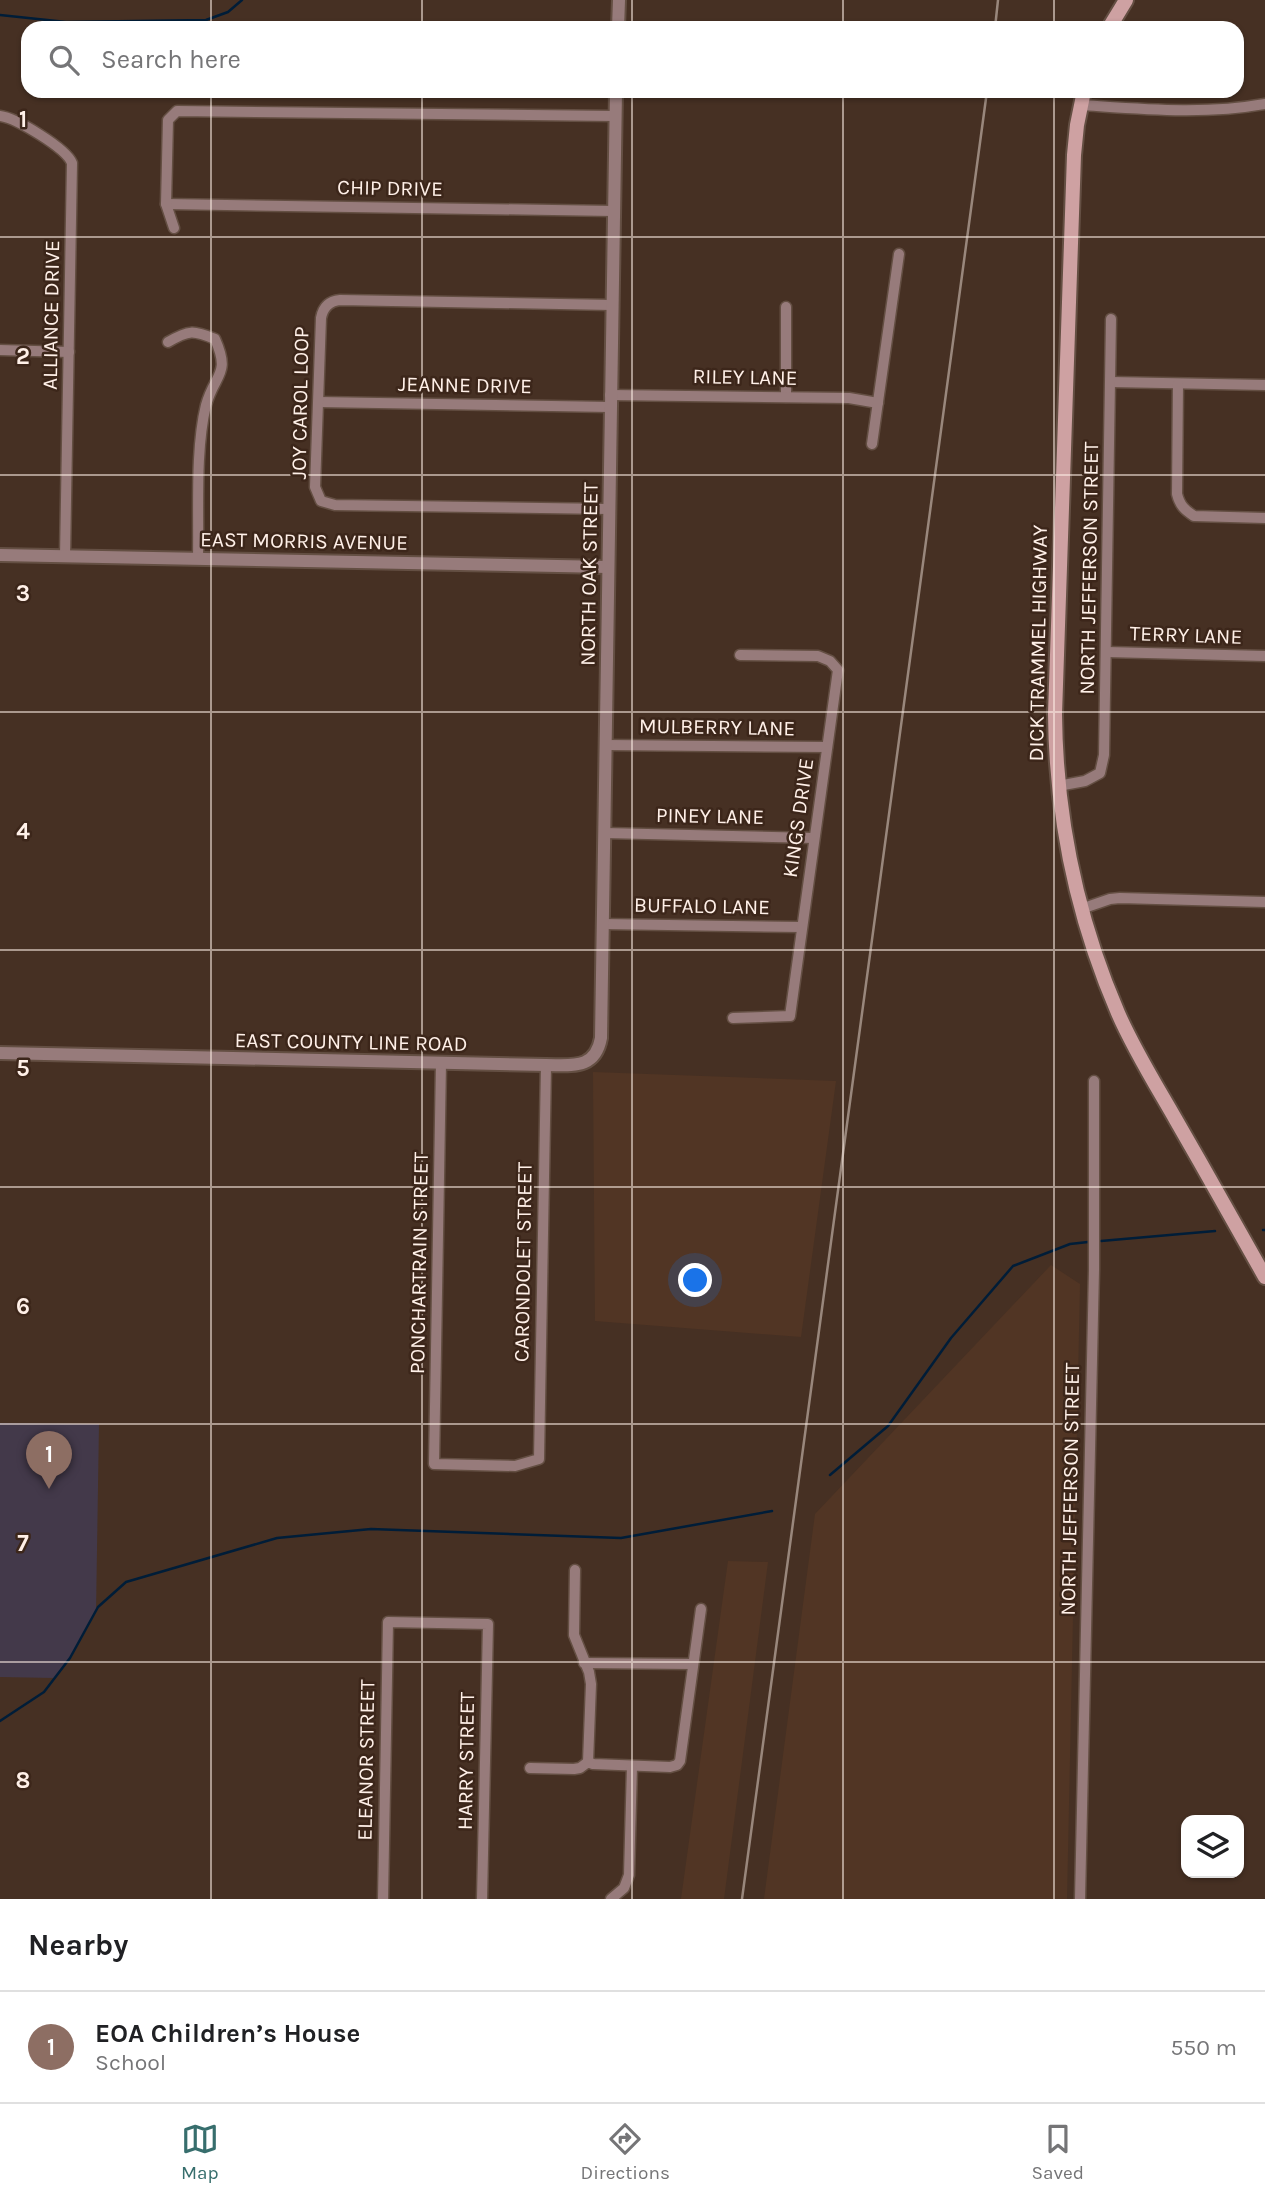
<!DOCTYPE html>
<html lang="en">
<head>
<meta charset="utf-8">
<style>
  :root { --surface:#fff; --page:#f2f2f2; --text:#202124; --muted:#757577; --line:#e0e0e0; --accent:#376e6d }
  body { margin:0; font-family:Karla,sans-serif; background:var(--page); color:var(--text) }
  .controls { position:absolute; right:21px; bottom:21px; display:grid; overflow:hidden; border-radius:14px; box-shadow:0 2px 5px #0004 }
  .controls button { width:63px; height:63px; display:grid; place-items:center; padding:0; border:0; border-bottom:2px solid var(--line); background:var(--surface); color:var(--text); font:35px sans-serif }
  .you { position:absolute; left:696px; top:1281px; width:24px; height:24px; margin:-18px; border:5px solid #fff; border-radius:50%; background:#1a73e8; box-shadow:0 0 0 10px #1a73e833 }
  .badge { display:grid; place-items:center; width:46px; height:46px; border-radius:50%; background:var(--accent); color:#fff; font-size:23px; font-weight:700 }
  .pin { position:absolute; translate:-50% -58px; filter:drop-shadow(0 2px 4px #0008) }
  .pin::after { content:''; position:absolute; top:37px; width:24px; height:21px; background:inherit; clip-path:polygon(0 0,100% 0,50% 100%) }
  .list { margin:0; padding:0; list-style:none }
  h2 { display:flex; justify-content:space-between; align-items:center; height:91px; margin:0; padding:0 28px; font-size:30px }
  h2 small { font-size:23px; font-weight:400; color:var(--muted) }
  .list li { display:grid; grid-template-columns:46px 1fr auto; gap:21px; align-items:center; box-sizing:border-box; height:112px; padding:0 28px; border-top:2px solid var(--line) }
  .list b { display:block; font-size:26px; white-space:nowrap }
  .list p { margin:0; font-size:23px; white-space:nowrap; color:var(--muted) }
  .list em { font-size:23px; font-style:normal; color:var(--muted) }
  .icon { flex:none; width:38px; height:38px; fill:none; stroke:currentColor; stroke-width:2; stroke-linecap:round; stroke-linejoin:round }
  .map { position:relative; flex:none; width:1265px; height:1899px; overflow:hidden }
  .search { position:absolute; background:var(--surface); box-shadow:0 2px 5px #0004; left:21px; right:21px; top:21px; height:77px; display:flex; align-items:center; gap:18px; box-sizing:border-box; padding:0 24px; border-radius:21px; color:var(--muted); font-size:26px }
  .sheet { height:203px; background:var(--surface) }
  nav { display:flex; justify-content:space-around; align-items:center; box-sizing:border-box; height:98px; border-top:2px solid var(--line); background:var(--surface); font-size:19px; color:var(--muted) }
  nav a { display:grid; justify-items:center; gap:4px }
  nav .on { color:var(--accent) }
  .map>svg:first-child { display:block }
  .built { fill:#513524 }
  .education { fill:#43394a }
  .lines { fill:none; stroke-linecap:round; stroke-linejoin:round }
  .stream { stroke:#001d38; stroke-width:2.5 }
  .minor-casing { stroke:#644f43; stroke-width:13 }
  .tertiary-casing { stroke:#644f43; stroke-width:16 }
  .secondary-casing { stroke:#644f43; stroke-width:18 }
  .minor { stroke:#977b7b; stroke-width:10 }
  .tertiary { stroke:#977b7b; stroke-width:12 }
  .secondary { stroke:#cea1a2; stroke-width:14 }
  .rail { stroke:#99877c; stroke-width:2.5 }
  .grid { fill:none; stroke:#fff0e8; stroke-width:2; stroke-opacity:0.55 }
  .labels { text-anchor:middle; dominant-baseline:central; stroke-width:5; stroke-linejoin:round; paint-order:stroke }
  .street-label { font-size:21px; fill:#fff0e8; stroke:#3c261a }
  .grid-label { font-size:23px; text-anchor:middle; font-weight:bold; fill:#fff0e8; stroke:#3c261a; stroke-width:5; stroke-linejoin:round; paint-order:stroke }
</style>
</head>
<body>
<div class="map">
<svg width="1265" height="1899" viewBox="0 0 1265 1899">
  <rect width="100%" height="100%" fill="#463023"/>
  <g class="built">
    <polygon points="593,1072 836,1081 801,1337 595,1321"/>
    <polygon points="1051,1265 1080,1284 1067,1899 764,1899 815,1514"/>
    <polygon points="728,1561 768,1562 724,1899 681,1899"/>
  </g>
  <polygon class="education" points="0,1423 99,1424 96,1612 70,1658 55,1678 0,1677"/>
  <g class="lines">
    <g class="stream">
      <polyline points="0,15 66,22 206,20 228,12 242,0"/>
      <polyline points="1263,1230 1265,1230"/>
      <polyline points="1101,1241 1215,1231"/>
      <polyline points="830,1475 888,1426 951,1338 1013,1266 1070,1244 1088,1242"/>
      <polyline points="0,1721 44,1692 70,1658 98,1607 126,1582 277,1538 371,1529 621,1538 772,1511"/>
    </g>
    <g class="minor-casing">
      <g id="minor">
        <path d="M1081,105c61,4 123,10 184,-1"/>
        <path d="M0,116c16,2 66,32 72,47l-7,393"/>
        <polyline points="166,204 613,211"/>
        <polyline points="174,228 166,204 168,120 177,111 615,116"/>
        <polyline points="786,307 786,397"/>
        <path d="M168,342c21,-12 25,-12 47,-3 16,36 0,34 -9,66 -11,45 -7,106 -8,153"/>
        <polyline points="0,350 69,352"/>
        <polyline points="1111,382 1265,385"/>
        <path d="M1178,384l-1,110c3,12 8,16 17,22l71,2"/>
        <polyline points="610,395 849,398 878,403"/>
        <polyline points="319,402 610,407"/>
        <polyline points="872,444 899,254"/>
        <path d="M609,509l-274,-4 -14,-4 -6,-14 6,-169c2,-11 8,-17 19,-18l272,5"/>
        <polyline points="1107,652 1265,656"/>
        <polyline points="607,745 827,747"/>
        <polyline points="1058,786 1085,781 1100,773 1104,755 1111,319"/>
        <polyline points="605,833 814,838"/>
        <polyline points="1081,909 1110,899 1120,898 1265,902"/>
        <polyline points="603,924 801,927"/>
        <polyline points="733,1018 790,1016 838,670 830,661 818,656 740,655"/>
        <polyline points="441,1063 434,1464 515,1466 539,1459 546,1065"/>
        <polyline points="575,1570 574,1635 589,1672 591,1684 588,1762"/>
        <polyline points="584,1663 693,1664"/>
        <polyline points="530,1768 574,1769 580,1768 588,1762 593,1764 670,1767 677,1765 680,1761 701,1609"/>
        <polyline points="383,1899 388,1622 488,1624 482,1899"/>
        <polyline points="611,1899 624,1888 629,1875 632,1766"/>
        <polyline points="1080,1899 1094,1270 1094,1081"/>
      </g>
    </g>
    <g class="tertiary-casing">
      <g id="tertiary">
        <polyline points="618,28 619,0"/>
        <polyline points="0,555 608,567"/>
        <path d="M0,1053l546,12c26,0 49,5 55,-27l15,-947"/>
      </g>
    </g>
    <g class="secondary-casing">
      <g id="secondary">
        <polyline points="1109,28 1126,0"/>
        <path d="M1084,91l-7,34 -3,30 -19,559c1,104 22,204 63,299 16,37 38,72 58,107 30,52 59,104 89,157"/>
      </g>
    </g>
    <use href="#minor" class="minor"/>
    <use href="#tertiary" class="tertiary"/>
    <use href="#secondary" class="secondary"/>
    <g class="rail">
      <polyline points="995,28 998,0"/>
      <polyline points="742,1899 987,91"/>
    </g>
  </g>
  <path class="grid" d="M211,0v28M422,0v28M632,0v28M843,0v28M1054,0v28M211,91v1808M422,91v1808M632,91v1808M843,91v1808M1054,91v1808M0,237h1265M0,475h1265M0,712h1265M0,950h1265M0,1187h1265M0,1424h1265M0,1662h1265"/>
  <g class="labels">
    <g class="street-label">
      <text transform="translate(390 188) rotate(1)">CHIP DRIVE</text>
      <text transform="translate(51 315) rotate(-89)">ALLIANCE DRIVE</text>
      <text transform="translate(745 377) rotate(1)">RILEY LANE</text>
      <text transform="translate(465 385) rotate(1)">JEANNE DRIVE</text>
      <text transform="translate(300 403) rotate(-89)">JOY CAROL LOOP</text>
      <text transform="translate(304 541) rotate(1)">EAST MORRIS AVENUE</text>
      <text transform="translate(1089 568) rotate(-89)">NORTH JEFFERSON STREET</text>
      <text transform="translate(589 574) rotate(-89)">NORTH OAK STREET</text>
      <text transform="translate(1186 635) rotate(2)">TERRY LANE</text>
      <text transform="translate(1038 643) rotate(-89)">DICK TRAMMEL HIGHWAY</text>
      <text transform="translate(717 727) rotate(1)">MULBERRY LANE</text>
      <text transform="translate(710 816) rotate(1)">PINEY LANE</text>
      <text transform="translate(798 818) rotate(-82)">KINGS DRIVE</text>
      <text transform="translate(702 906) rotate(1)">BUFFALO LANE</text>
      <text transform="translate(351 1042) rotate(1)">EAST COUNTY LINE ROAD</text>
      <text transform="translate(523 1262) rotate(-89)">CARONDOLET STREET</text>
      <text transform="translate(419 1263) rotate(-89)">PONCHARTRAIN STREET</text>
      <text transform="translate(1070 1489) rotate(-89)">NORTH JEFFERSON STREET</text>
      <text transform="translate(366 1760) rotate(-89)">ELEANOR STREET</text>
      <text transform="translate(466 1761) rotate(-89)">HARRY STREET</text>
    </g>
  </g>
  <g class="grid-label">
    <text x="23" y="127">1</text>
    <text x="23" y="364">2</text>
    <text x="23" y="601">3</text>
    <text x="23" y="839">4</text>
    <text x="23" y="1076">5</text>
    <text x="23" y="1314">6</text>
    <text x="23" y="1551">7</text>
    <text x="23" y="1788">8</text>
  </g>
</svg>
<div class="controls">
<button><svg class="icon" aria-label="layers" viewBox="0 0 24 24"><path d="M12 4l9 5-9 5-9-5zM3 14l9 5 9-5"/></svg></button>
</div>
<div class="you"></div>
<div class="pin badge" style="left:49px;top:1489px;background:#8d6e63">1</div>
<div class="search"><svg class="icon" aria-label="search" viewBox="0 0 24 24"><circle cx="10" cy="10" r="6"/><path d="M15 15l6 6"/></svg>Search here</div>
</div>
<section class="sheet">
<h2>Nearby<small></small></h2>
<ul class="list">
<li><span class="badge" style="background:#8d6e63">1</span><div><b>EOA Children’s House</b><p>School</p></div><em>550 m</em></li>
</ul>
</section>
<nav>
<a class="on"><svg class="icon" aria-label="map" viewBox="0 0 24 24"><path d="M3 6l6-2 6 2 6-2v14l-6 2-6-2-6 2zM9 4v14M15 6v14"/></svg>Map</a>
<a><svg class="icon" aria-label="directions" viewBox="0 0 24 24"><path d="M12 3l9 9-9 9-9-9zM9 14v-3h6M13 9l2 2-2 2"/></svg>Directions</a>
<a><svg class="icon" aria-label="saved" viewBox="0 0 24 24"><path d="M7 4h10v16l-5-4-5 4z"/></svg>Saved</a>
</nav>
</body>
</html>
